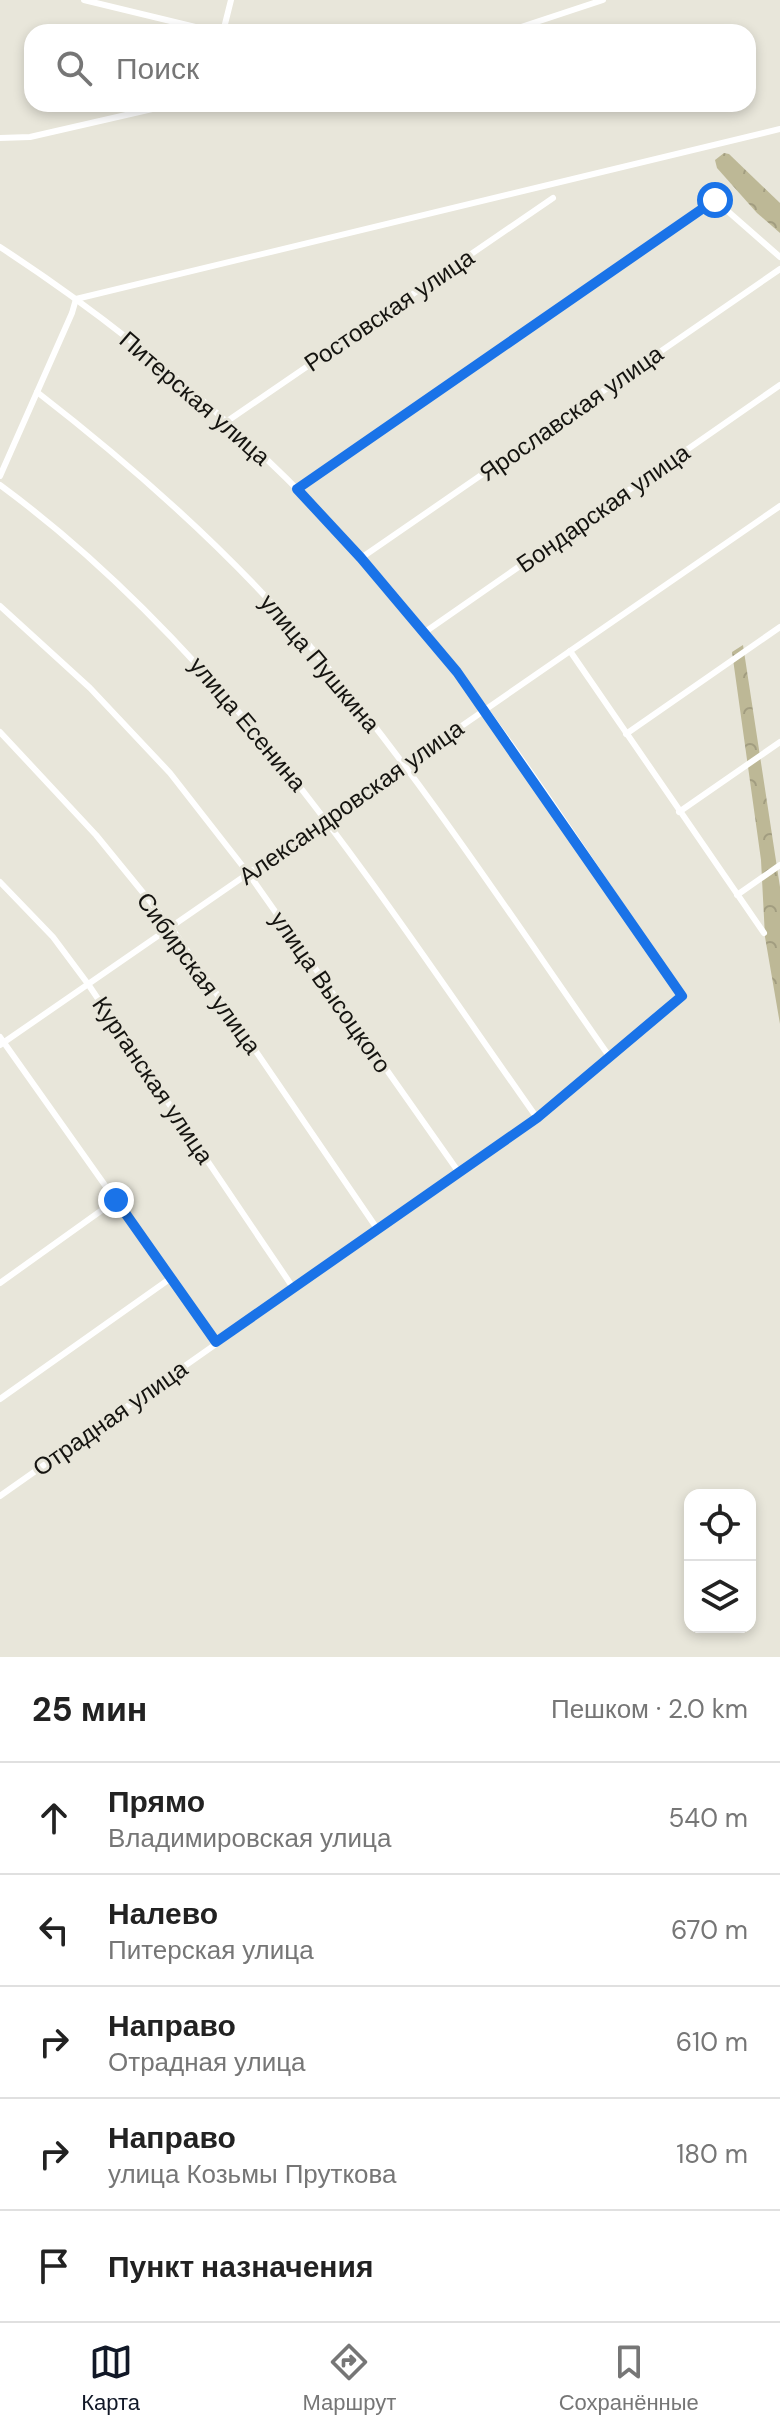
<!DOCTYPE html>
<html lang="ru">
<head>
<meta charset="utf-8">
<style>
  :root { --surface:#fff; --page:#f6f6f6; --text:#222; --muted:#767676; --line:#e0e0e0; --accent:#111827 }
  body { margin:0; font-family:"DM Sans",sans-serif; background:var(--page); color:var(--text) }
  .controls { position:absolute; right:24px; bottom:24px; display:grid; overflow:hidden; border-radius:16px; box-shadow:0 4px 12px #0003 }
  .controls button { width:72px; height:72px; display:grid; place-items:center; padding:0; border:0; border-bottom:2px solid var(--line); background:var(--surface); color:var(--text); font:40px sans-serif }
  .stop { position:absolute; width:24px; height:24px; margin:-18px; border:6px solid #1a73e8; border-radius:50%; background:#fff }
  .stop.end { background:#1a73e8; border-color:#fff; box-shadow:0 2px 8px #0008 }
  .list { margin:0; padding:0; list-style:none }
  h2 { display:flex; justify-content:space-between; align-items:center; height:104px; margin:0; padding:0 32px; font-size:34px }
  h2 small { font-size:26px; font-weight:400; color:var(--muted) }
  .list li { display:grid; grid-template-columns:52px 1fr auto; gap:24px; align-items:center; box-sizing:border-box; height:112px; padding:0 32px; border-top:2px solid var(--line) }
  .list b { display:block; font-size:30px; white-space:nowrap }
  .list p { margin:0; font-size:26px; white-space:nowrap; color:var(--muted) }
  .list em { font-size:26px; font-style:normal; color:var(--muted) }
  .icon { flex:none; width:44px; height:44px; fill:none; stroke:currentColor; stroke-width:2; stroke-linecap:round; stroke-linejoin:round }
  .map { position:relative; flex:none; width:780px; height:1657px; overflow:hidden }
  .search { position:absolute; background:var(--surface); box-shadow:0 4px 12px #0003; left:24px; right:24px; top:24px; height:88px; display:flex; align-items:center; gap:20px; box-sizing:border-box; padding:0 28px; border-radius:24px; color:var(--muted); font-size:30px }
  .sheet { height:664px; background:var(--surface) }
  nav { display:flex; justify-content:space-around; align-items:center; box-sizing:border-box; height:112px; border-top:2px solid var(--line); background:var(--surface); font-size:22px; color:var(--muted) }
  nav a { display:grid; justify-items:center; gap:4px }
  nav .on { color:var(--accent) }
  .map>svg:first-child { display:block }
  .forest { fill:url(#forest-crowns) }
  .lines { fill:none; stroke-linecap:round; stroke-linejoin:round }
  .minor { stroke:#fff; stroke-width:6 }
  .route { stroke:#1a73e8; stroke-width:10 }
  .labels { text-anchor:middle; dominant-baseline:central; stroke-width:6; stroke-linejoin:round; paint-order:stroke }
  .street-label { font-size:24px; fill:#151410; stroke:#e8e6da }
</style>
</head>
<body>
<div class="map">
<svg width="780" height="1657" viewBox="0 0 780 1657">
  <defs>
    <pattern id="forest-crowns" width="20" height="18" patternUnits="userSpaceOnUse" patternTransform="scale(2)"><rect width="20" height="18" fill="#bdb896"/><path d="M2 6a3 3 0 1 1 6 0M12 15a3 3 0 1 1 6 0" fill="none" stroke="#a29d80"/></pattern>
  </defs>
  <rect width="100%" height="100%" fill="#e8e6da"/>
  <g class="forest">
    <polygon points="724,153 729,154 780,203 780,233 757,213 717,168 715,160"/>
    <polygon points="743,645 780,887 780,1024 765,937 761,860 732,652"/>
  </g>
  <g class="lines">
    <g class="minor">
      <polyline points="84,0 216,32"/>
      <polyline points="223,32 231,0"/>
      <polyline points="506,32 603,0"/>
      <polyline points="0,138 30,137 174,104"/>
      <path d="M0,247c175,114 331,260 458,426 80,104 150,215 224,323l-145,122 -537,378"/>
      <path d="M37,392c102,79 200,166 283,266 105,126 195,264 289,398"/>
      <polyline points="226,422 553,198"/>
      <polyline points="0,476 72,313 76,299 780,129"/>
      <path d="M0,485c227,167 377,406 537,633"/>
      <polyline points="297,489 715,200 780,257"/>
      <polyline points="361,558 780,269"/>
      <polyline points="0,606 90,688 170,773 248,873 460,1174"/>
      <polyline points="425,632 780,385"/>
      <polyline points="570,651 764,933"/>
      <polyline points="0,732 96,835 171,927 378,1230"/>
      <polyline points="626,734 780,627"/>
      <polyline points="679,812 780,742"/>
      <polyline points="0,882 53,937 88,984 294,1289"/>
      <polyline points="737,895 780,865"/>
      <polyline points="0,1037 216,1342"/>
      <polyline points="0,1045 780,506"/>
      <polyline points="0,1283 116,1200"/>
      <polyline points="0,1399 171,1278"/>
    </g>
  </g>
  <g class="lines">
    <polyline class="route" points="116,1200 216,1342 537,1118 682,996 457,672 361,558 297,489 715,200"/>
  </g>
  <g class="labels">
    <g class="street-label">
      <text transform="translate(389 310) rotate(-34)">Ростовская улица</text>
      <text transform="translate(195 398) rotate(41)">Питерская улица</text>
      <text transform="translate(571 413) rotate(-35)">Ярославская улица</text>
      <text transform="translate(603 508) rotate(-35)">Бондарская улица</text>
      <text transform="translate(320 663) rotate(50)">улица Пушкина</text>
      <text transform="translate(248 724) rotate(50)">улица Есенина</text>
      <text transform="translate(351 802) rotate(-35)">Александровская улица</text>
      <text transform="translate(199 973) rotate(54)">Сибирская улица</text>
      <text transform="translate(331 992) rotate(55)">улица Высоцкого</text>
      <text transform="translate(153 1080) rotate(56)">Курганская улица</text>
      <text transform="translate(110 1418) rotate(-35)">Отрадная улица</text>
    </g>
  </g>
</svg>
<div class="controls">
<button><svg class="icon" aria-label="locate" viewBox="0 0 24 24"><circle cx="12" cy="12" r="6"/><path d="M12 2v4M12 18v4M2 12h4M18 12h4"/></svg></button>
<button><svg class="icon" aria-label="layers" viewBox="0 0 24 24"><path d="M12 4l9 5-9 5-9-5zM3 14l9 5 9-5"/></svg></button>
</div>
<div class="stop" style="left:715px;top:200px"></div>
<div class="stop end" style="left:116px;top:1200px"></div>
<div class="search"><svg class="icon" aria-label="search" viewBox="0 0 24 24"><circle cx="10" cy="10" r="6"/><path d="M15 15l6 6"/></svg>Поиск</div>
</div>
<section class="sheet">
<h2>25 мин<small>Пешком · 2.0 km</small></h2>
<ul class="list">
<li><svg class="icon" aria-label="ahead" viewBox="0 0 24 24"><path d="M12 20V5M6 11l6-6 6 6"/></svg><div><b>Прямо</b><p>Владимировская улица</p></div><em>540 m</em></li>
<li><svg class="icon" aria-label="left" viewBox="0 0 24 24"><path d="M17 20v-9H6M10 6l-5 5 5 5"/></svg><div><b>Налево</b><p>Питерская улица</p></div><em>670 m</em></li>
<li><svg class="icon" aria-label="right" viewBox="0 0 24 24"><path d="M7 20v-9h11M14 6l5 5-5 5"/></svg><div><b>Направо</b><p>Отрадная улица</p></div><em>610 m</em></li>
<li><svg class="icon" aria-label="right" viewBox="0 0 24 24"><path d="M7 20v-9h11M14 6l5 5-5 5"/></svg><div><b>Направо</b><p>улица Козьмы Пруткова</p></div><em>180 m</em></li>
<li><svg class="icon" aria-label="arrive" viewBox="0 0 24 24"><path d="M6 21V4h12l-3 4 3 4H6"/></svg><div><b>Пункт назначения</b></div></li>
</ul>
</section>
<nav>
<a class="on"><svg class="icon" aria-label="map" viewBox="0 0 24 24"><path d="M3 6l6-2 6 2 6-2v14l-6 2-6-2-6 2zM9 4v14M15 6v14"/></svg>Карта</a>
<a><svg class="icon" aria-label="directions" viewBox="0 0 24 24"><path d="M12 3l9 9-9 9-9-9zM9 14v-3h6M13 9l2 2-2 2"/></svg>Маршрут</a>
<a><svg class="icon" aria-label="saved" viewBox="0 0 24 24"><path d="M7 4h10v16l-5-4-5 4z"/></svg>Сохранённые</a>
</nav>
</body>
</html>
